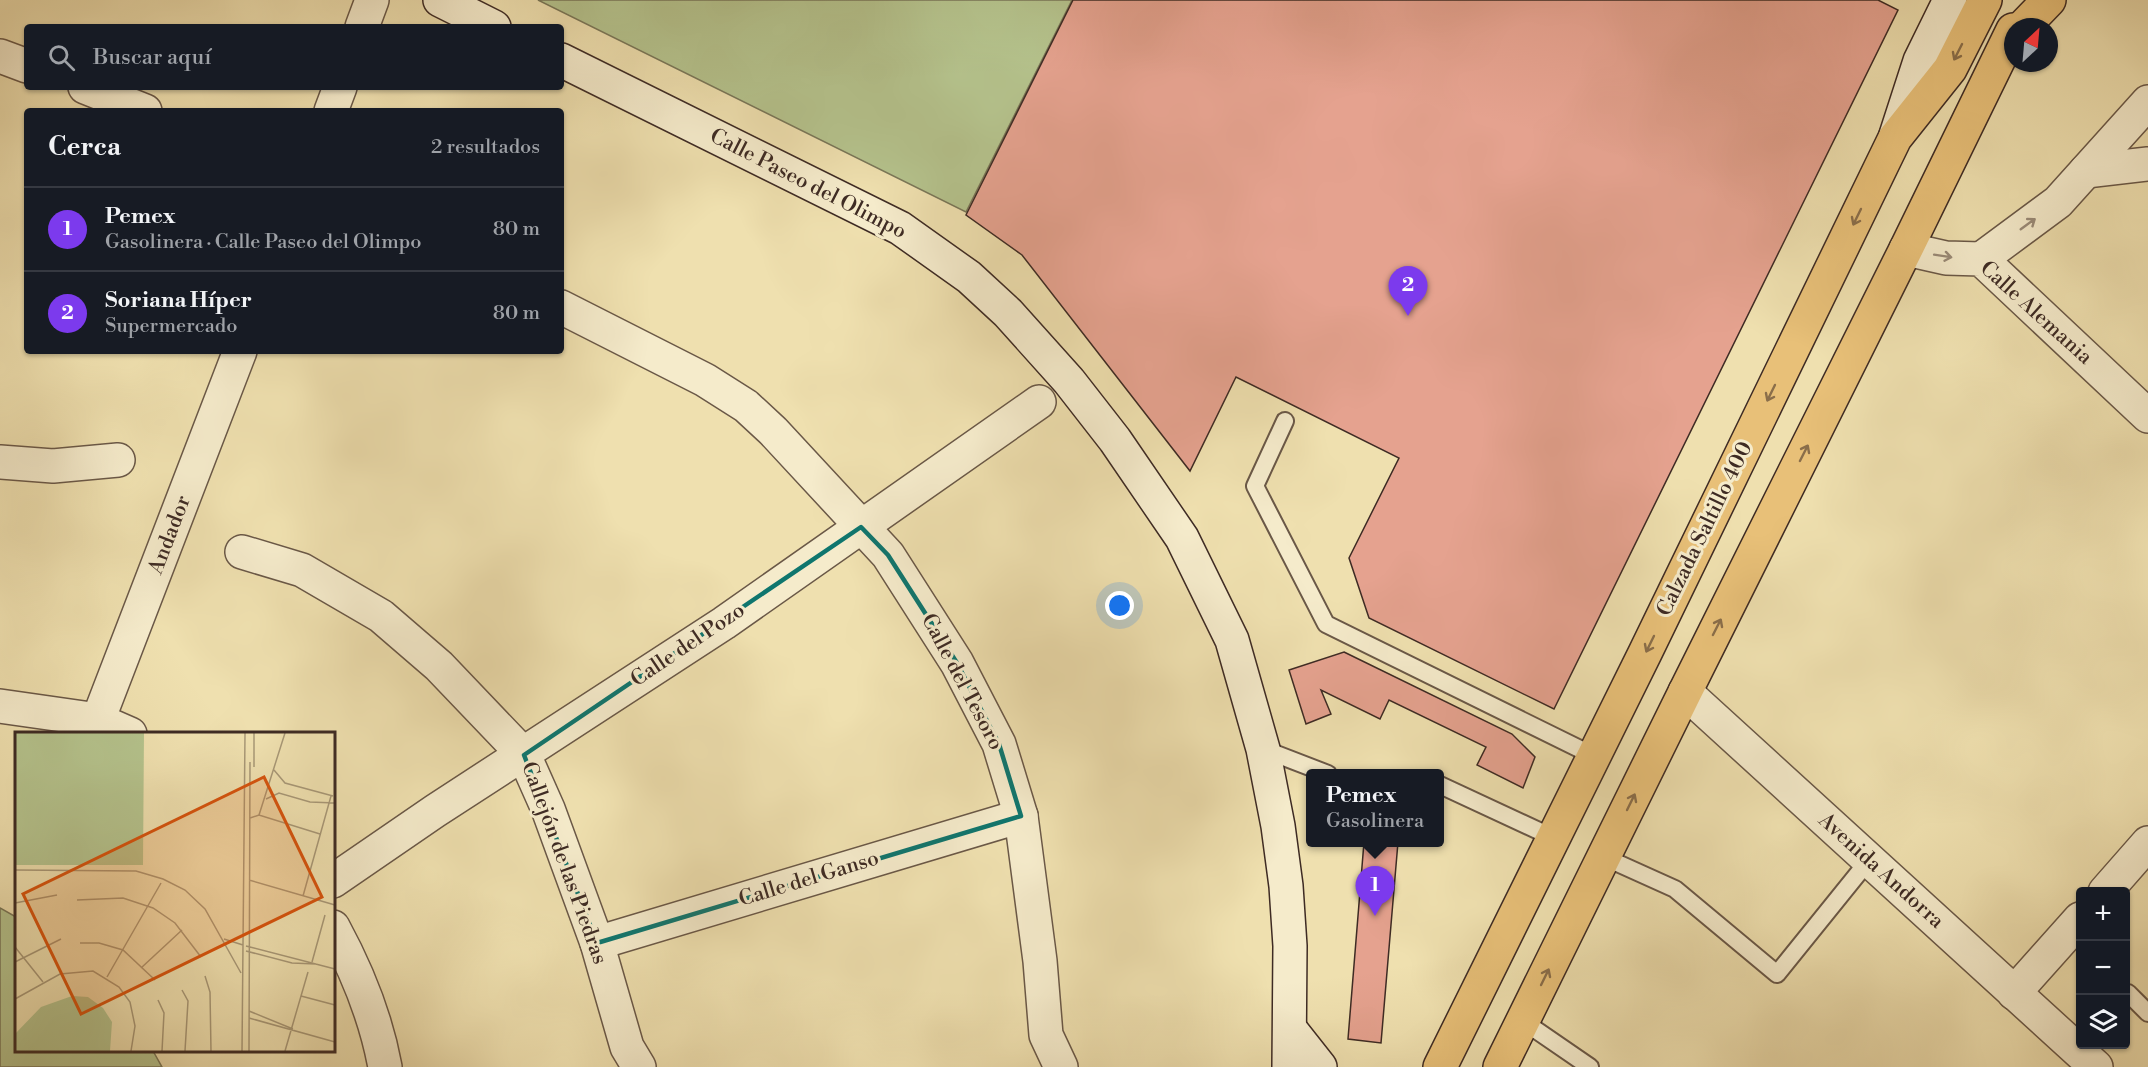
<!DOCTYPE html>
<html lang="es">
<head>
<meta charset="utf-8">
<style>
  :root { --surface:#171b24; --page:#242831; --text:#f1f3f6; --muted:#9ea1a6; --line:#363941; --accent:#7c3aed }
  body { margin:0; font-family:"Libre Bodoni",serif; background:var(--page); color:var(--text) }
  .controls { position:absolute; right:18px; bottom:18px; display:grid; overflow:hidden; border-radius:6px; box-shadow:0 2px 4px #0004 }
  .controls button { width:54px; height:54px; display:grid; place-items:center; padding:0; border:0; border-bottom:2px solid var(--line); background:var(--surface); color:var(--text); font:30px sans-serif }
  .compass { position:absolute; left:2004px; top:18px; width:54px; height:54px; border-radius:50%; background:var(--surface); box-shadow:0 2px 4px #0004; rotate:26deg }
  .you { position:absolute; left:1120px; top:606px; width:21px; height:21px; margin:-15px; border:4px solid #fff; border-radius:50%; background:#1a73e8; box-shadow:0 0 0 9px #1a73e833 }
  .badge { display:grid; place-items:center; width:39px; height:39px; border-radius:50%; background:var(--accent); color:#fff; font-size:20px; font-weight:700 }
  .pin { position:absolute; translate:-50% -50px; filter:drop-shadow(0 2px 3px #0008) }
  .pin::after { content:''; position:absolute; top:32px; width:21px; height:18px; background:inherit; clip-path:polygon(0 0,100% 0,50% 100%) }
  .popup { position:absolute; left:1306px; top:769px; width:138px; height:78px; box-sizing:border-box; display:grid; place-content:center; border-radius:6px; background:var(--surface); filter:drop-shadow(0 2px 4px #0005); font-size:20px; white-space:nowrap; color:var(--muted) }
  .popup b { font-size:22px; color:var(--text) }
  .popup::after { content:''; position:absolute; left:50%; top:100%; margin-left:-12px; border:12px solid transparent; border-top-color:var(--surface) }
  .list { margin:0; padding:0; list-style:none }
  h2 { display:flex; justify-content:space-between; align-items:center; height:78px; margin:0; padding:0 24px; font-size:26px }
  h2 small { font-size:20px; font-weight:400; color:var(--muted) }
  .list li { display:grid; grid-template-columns:39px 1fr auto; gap:18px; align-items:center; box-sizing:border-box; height:84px; padding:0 24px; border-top:2px solid var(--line) }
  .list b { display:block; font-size:22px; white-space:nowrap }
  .list p { margin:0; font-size:20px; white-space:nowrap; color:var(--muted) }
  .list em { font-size:20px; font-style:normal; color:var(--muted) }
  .icon { flex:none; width:33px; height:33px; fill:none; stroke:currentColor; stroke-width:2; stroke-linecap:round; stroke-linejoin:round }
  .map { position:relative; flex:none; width:2148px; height:1067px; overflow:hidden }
  .search { position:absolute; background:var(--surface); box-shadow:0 2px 4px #0004; left:24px; top:24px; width:540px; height:66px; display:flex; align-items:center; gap:15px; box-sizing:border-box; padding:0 21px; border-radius:6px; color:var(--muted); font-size:22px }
  .panel { position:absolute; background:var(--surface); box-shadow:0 2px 4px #0004; left:24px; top:108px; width:540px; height:246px; border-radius:6px }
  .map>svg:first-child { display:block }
  .green { fill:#b5c38d; stroke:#7a7758; stroke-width:1.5 }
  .building { fill:#e5a28f; stroke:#3e2b24; stroke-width:1.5 }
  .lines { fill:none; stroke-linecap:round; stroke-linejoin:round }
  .lane-casing { stroke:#6a5847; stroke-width:20 }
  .street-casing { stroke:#6a5847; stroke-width:36 }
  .secondary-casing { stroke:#3e2b24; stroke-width:36 }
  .primary-casing { stroke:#3e2b24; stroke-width:36 }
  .lane { stroke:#f5ebcb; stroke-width:16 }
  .street { stroke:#f5ebcb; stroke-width:33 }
  .secondary { stroke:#f5ebcb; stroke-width:33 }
  .primary { stroke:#e8c078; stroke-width:33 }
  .oneway { stroke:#8a6e4a }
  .oneway2 { stroke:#9a8b78 }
  .marked { fill:none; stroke:#0f766e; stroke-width:4.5; stroke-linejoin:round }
  .labels { text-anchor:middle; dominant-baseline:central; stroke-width:6; stroke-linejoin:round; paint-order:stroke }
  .street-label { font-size:21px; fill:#3e2b24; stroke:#f5ebcb }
  .inset-road { fill:none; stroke:#a89877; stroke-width:1.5 }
  .view { fill:#d7540e; fill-opacity:0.15; stroke:#d7540e; stroke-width:3 }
  .inset-edge { fill:none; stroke:#3e2b24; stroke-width:3 }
</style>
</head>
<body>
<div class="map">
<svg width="2148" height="1067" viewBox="0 0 2148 1067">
  <rect width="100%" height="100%" fill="#efe0af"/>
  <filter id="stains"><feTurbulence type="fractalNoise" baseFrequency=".00333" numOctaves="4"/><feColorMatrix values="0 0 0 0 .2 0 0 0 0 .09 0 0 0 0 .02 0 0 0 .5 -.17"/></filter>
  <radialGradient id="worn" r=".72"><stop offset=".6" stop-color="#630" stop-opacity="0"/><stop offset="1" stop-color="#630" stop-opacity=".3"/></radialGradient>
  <g class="green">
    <polygon points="538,0 1072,0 966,212"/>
    <polygon points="0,908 16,917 16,1050 153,1051 162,1067 0,1067"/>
  </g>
  <g class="building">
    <polygon points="1073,0 1878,0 1898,10 1554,709 1369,618 1349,558 1399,458 1236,377 1190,471 1022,255 966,215"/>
    <polygon points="1344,652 1512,734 1535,757 1523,788 1477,765 1486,747 1389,700 1380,719 1321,690 1331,714 1306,724 1289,670"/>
    <polygon points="1364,842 1398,842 1381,1043 1348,1039"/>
  </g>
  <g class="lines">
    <g class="lane-casing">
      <g id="lane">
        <polyline points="1285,421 1255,486 1326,624 1594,756"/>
        <polyline points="1263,749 1328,774"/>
        <polyline points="1440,785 1554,838"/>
        <polyline points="1604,857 1675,889 1777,974 1869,860"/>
        <polyline points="2126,995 2128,993 2148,1013"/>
        <polyline points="1523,1021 1590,1067"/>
      </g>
    </g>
    <g class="street-casing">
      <g id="street">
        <polyline points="362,27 372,0"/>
        <polyline points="0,56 27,66"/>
        <polyline points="85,87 145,111"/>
        <polyline points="331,111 340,87"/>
        <polyline points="2086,171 2148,164"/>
        <polyline points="1906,249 1946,258 1981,259 2148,416"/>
        <polyline points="1981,259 2058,202 2148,102"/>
        <polyline points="561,307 705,380 746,406 773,431 888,555 957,663 999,744 1021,816 1040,961 1046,1035 1061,1067"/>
        <polyline points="0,462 53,466 118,460"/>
        <polyline points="242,552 302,570 381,616 439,666 524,755 548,809 597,943 627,1047 639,1067"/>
        <polyline points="1685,692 2096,1067"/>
        <polyline points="0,706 98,720 130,734"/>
        <polyline points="98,720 240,351"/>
        <polyline points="333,881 435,811 724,623 1039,402"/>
        <polyline points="2105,892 2148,843"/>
        <path d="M333,927c24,44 43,91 52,140"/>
        <polyline points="597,943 1021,816"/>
        <polyline points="2014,993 2080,919"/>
      </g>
    </g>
    <g class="secondary-casing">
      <g id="secondary">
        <polyline points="440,0 494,27"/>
        <polyline points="561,60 900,228 969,277 1008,313 1069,381 1115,440 1182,538 1232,640 1263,749 1278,826 1286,886 1290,946 1289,1067"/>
        <polyline points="1896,135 1920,61 1950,0"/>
        <polyline points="1290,1029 1320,1067"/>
      </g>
    </g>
    <g class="primary-casing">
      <g id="primary">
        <polyline points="2023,27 2049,0"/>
        <polyline points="1440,1067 1645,653 1895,138 1950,69 1985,0"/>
        <polyline points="1500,1067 1685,692 1906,249 2013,30"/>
      </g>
    </g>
    <use href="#lane" class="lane"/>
    <use href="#street" class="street"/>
    <use href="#secondary" class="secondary"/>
    <use href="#primary" class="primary"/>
  </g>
  <defs><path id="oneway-shaft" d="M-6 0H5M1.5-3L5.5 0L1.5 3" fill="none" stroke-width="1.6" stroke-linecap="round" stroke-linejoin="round" transform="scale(1.5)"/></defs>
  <g class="oneway">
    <use href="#oneway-shaft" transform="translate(1958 52) rotate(117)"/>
    <use href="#oneway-shaft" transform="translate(1857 217) rotate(116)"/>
    <use href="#oneway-shaft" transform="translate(1771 393) rotate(116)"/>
    <use href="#oneway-shaft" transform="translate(1804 453) rotate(-63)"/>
    <use href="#oneway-shaft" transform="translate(1717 627) rotate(-63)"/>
    <use href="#oneway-shaft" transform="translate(1650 644) rotate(116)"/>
    <use href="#oneway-shaft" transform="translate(1631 802) rotate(-64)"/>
    <use href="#oneway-shaft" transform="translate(1545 977) rotate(-64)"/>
  </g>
  <g class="oneway2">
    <use href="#oneway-shaft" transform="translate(2028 224) rotate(-36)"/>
    <use href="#oneway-shaft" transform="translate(1943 256) rotate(9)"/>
  </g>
  <path class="marked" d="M861,527l27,28 69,108 42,81 22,72 -424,127 -73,-188z"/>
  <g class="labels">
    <g class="street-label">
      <text transform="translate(808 184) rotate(27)">Calle Paseo del Olimpo</text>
      <text transform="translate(2036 313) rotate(42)">Calle Alemania</text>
      <text transform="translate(1705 529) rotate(-64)">Calzada Saltillo 400</text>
      <text transform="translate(170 535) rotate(-69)">Andador</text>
      <text transform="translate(688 645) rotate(-34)">Calle del Pozo</text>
      <text transform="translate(962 682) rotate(62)">Calle del Tesoro</text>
      <text transform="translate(564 863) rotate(70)">Callejón de las Piedras</text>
      <text transform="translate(1881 871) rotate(42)">Avenida Andorra</text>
      <text transform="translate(809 879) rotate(-17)">Calle del Ganso</text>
    </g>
  </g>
  <g transform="translate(15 732)">
    <rect width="320" height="320" fill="#efe0af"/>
    <path d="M0,1h129l-1,132h-128zM57,264l16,1 15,11 9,14 -2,29h-95v-17l26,-27z" fill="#b5c38d"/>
    <path class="inset-road" d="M239,35v-34M259,38l11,13 48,13M251,67l13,-6 31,9 25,1M244,83l26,-82M235,86l9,-3 61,19M0,138l121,1 27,8 22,11 20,19 36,64M234,148l86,25M288,164l28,-100M62,168l46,-2 30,10 22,15 26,34M0,171l42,-8M209,207l19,6M65,211h19l24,7 32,30M231,214l89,23M0,215l28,35M231,219l46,12 24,1M0,230l46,-23M297,230l13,-47M126,236l41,-38M190,244l5,16 1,59M92,245l54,-94M167,258l6,11 -3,50M286,264l34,9M0,267l45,-25 33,-3 26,16 11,15 5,24 -4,25M143,268l6,13 -2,38M234,279l44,18M234,286l86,24M227,319l3,-318M234,319l1,-289M270,319l23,-79"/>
    <path class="view" d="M249,45l58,120 -241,117 -58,-120z"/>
    <rect width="320" height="320" class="inset-edge"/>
  </g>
  <rect width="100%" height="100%" filter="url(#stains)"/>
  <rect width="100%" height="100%" fill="url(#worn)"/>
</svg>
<div class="controls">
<button>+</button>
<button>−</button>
<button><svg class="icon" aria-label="layers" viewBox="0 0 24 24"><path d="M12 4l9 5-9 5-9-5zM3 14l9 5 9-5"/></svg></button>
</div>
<svg class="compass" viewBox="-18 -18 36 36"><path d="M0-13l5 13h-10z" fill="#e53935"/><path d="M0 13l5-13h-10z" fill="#9ea1a6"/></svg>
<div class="you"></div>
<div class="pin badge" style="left:1375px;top:916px">1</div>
<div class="popup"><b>Pemex</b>Gasolinera</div>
<div class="pin badge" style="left:1408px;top:316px">2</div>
<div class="search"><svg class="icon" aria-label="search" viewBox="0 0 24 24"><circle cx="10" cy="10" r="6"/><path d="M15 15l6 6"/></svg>Buscar aquí</div>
<section class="panel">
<h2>Cerca<small>2 resultados</small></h2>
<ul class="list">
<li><span class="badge">1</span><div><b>Pemex</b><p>Gasolinera · Calle Paseo del Olimpo</p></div><em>80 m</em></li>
<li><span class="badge">2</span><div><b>Soriana Híper</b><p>Supermercado</p></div><em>80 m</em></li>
</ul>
</section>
</div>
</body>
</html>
